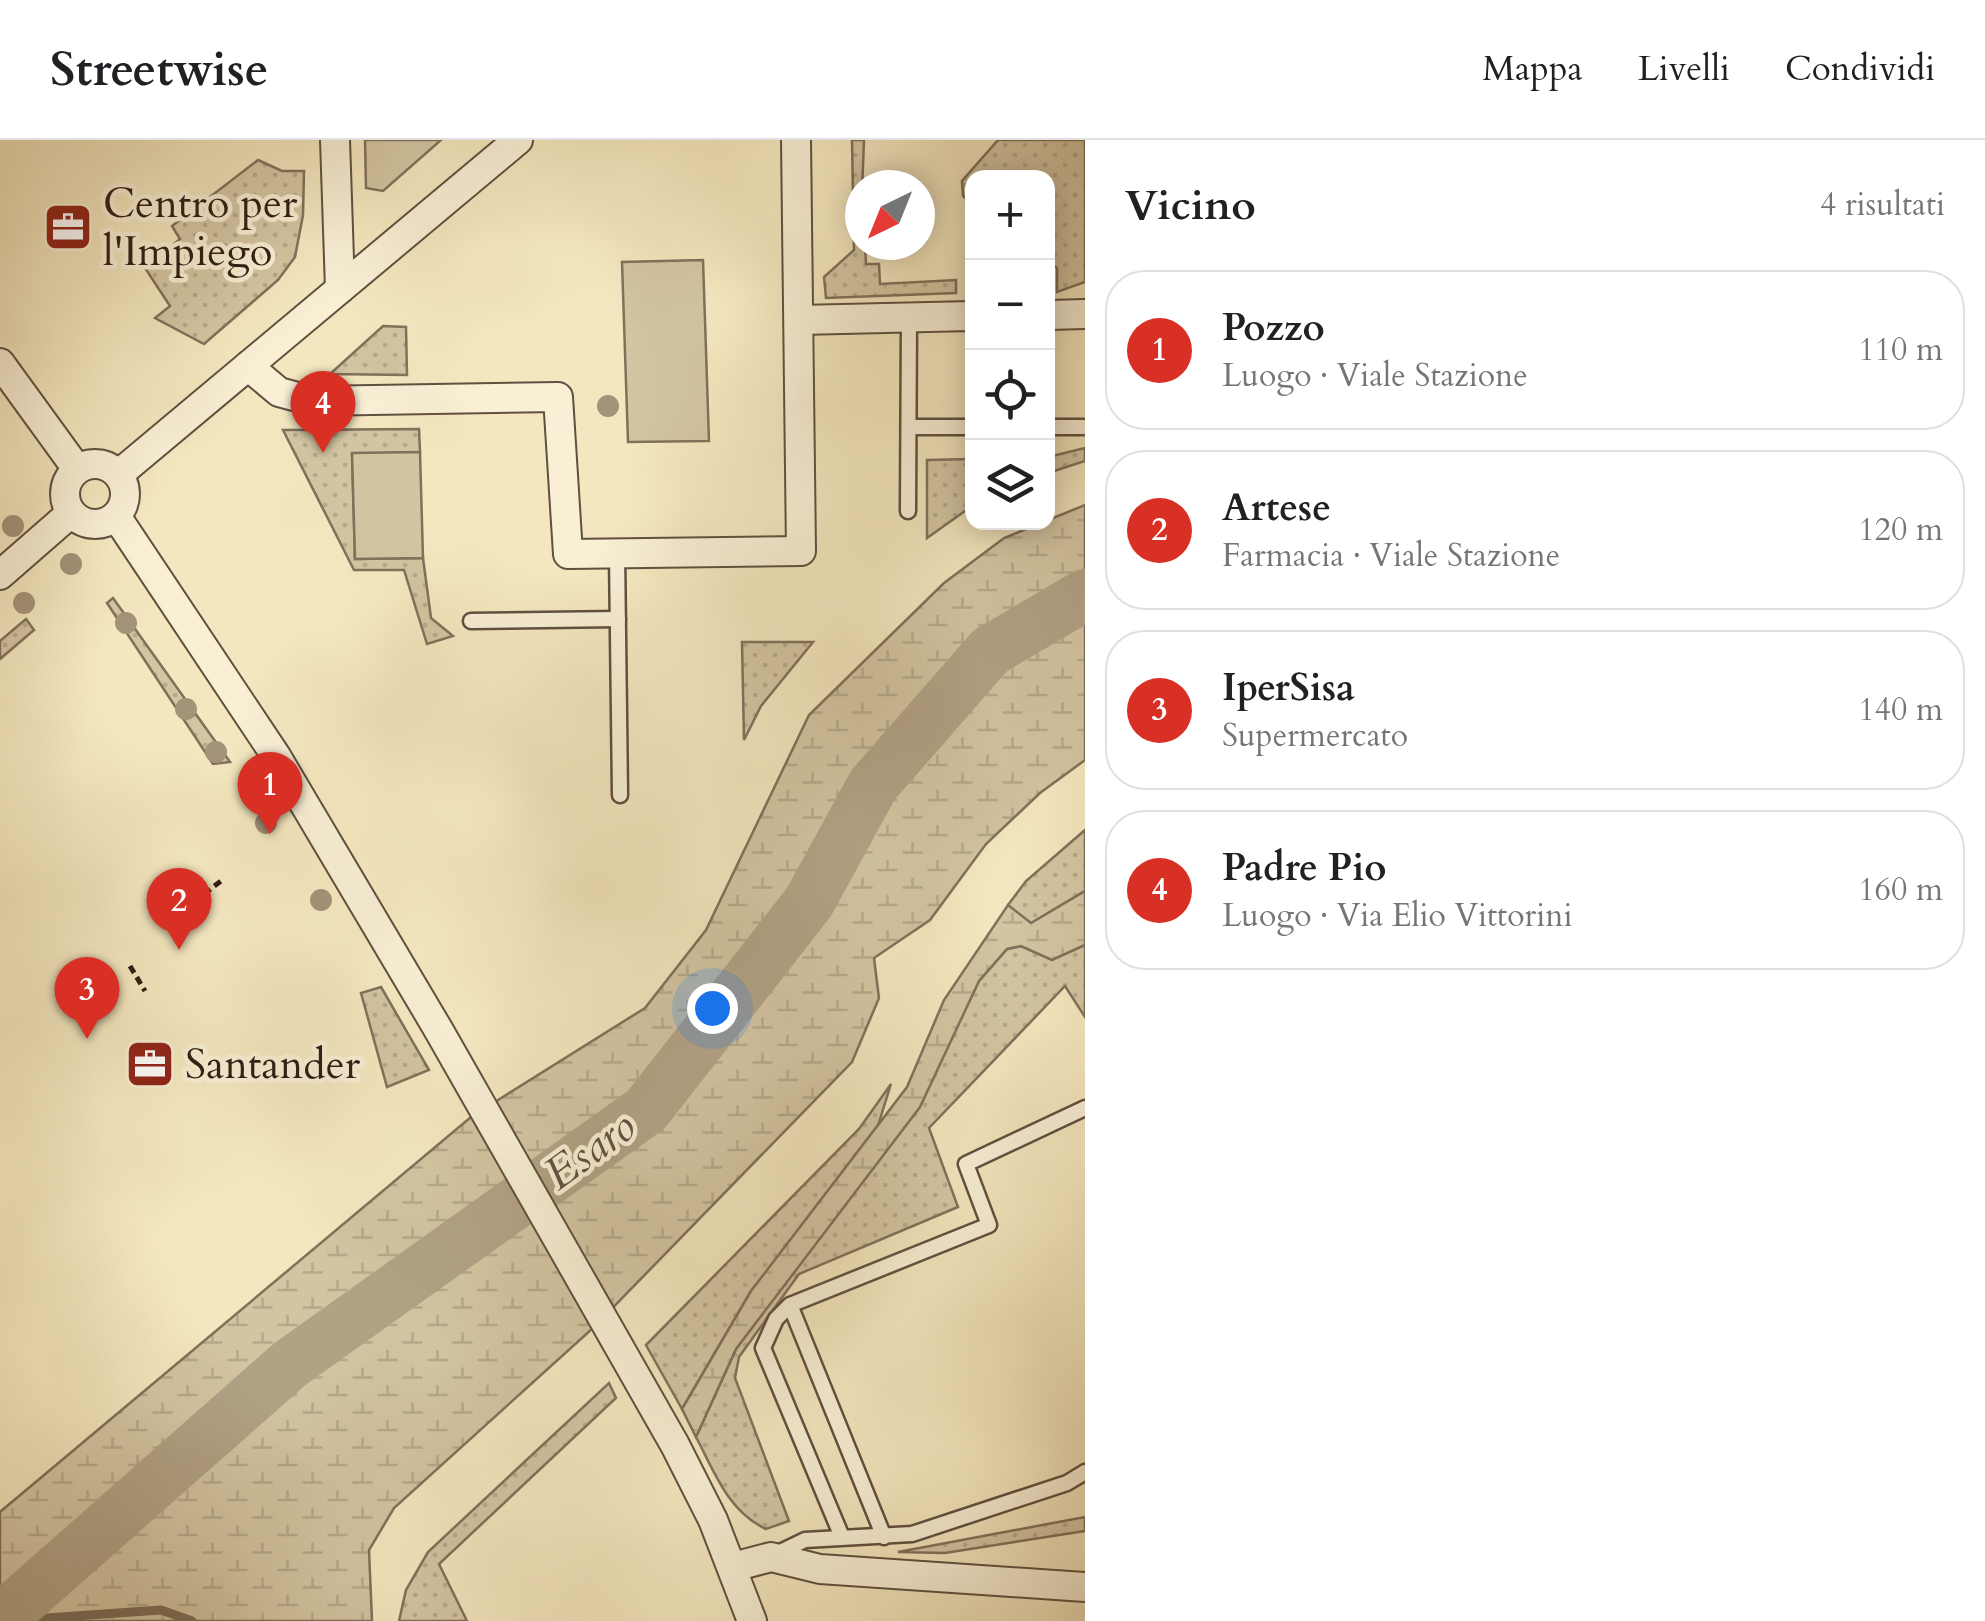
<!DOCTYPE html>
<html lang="it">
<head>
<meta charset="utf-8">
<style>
  :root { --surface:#fff; --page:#f6f6f6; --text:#202124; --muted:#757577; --line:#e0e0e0; --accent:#d93025 }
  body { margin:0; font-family:Cardo,serif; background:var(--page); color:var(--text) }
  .controls { position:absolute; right:30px; top:30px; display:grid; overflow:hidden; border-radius:20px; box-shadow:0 5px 25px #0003 }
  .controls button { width:90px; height:90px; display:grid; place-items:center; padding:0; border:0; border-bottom:2px solid var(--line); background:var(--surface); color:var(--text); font:50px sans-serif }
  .compass { position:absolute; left:845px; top:30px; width:90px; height:90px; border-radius:50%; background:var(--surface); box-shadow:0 5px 25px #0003; rotate:223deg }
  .you { position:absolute; left:712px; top:868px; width:35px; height:35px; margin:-25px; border:8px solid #fff; border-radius:50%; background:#1a73e8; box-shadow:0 0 0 15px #1a73e833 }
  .badge { display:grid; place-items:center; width:65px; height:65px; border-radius:50%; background:var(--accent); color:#fff; font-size:32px; font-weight:700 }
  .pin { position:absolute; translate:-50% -82px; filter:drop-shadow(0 2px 5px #0008) }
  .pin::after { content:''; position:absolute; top:52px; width:35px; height:30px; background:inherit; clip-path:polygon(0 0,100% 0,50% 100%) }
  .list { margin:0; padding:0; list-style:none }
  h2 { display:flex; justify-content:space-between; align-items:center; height:130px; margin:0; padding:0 40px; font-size:42px }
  h2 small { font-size:32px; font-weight:400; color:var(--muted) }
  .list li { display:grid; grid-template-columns:65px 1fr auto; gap:30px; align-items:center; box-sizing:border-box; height:160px; margin:0 20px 20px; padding:0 20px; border:2px solid var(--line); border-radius:40px }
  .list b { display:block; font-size:38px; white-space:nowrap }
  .list p { margin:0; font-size:32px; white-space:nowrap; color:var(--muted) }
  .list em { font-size:32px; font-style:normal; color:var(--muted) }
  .icon { flex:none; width:55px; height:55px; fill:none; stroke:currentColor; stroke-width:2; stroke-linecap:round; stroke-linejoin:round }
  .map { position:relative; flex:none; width:1085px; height:1481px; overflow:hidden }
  header { display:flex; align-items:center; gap:60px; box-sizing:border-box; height:140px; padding:0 50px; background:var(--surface); border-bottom:2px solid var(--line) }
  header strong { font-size:48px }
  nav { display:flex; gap:55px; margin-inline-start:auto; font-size:35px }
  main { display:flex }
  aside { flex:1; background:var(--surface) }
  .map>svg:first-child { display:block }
  .grass { fill:url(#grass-dots); stroke:#81715b; stroke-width:2.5 }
  .wetland { fill:url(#wetland-marsh); stroke:#81715b; stroke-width:2.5 }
  .park { fill:#d3c5a2; stroke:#81715b; stroke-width:2.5 }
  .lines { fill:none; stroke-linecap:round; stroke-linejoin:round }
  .stream { stroke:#7d6d58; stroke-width:9 }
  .river { stroke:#b1a285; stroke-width:52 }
  .lane-casing { stroke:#60503f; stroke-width:19 }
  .street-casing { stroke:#60503f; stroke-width:32 }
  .path { stroke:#2f1d14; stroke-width:5; stroke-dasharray:8 5; stroke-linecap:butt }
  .lane { stroke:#f8efd5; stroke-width:14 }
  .street { stroke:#f8efd5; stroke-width:28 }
  .tree { fill:#a39379 }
  .labels { text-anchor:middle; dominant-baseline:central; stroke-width:9; stroke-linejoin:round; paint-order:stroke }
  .poi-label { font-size:42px; fill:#2f1d14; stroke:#f8efd5; text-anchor:start }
  .water-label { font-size:45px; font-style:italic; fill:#635241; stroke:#f8efd5 }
</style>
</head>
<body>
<header>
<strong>Streetwise</strong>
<nav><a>Mappa</a><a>Livelli</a><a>Condividi</a></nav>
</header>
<main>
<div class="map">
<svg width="1085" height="1481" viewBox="0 0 1085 1481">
  <defs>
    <pattern id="grass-dots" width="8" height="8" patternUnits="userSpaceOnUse" patternTransform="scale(2.5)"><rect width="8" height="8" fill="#d3c5a2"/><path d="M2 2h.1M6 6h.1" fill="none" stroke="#b5a98b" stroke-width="1.8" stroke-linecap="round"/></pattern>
    <pattern id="wetland-marsh" width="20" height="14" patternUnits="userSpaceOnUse" patternTransform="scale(2.5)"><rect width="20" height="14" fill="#d3c5a2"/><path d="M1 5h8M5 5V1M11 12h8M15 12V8" fill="none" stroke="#b5a98b"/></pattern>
  </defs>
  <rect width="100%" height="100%" fill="#f4e7bf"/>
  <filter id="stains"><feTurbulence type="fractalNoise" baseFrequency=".002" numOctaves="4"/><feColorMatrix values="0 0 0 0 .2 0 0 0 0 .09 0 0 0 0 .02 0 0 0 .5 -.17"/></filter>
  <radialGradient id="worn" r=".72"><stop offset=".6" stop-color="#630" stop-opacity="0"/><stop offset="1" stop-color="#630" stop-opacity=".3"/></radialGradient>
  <g class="grass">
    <polygon points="852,0 864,0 860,105 865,105 866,124 879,124 880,144 956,140 956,153 826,158 824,137 854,110"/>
    <polygon points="998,0 1085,0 1085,142 1057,152 1057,128 1048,121 1048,38 972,38 972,64 963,56 962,41"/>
    <polygon points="258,20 282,31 304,31 303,75 295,117 278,140 204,204 155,178 170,166 145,128 180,99 172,86"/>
    <polygon points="383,186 406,187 407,235 330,234"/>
    <polygon points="419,289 420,312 352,314 355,419 423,418 431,478 453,496 427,504 404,430 354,430 283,290"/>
    <polygon points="1085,308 1085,321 1048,333 1048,317"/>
    <polygon points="972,319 972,366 927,398 927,320"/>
    <polygon points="113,458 230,622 213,624 107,463"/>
    <polygon points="26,479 34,490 0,519 0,501"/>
    <polygon points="742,502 813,502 761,566 744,600"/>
    <polygon points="1085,690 1085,751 1030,784 1008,765 1026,741"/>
    <path d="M1085,805v72l-20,-31 -136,142 29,79 -159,67 -60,83 -4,21 54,143 -23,8c-38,-18 -51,-56 -70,-92l40,-88 75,-102 144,-217 24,-49 28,-32 14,-3 31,14z"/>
    <polygon points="381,847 429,930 387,947 361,853"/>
    <polygon points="891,944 875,995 751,1151 682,1269 646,1205 859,989"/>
    <polygon points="609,1243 616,1258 439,1424 467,1481 399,1481 406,1450 428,1412"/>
    <polygon points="1085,1377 1085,1391 945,1413 898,1412"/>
  </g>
  <g class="wetland">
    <polygon points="1085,365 1085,620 1040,653 986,704 930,780 874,818 879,858 852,922 593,1188 394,1368 369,1410 372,1481 0,1481 0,1372 471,977 645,868 706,790 809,575 944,443 1004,398"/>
    <polygon points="1085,751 1085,805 1052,820 1021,806 1007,809 979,841 920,967 736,1209 696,1297 682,1269 751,1151 907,947 944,860 1008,765 1031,783"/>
  </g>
  <g class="park">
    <polygon points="365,0 441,0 383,51 366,48"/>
    <polygon points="703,120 709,301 628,302 622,122"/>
    <polygon points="420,312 423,418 355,419 352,313"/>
  </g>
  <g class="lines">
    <polyline class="stream" points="4,1481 161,1470 192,1481"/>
    <polyline class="river" points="0,1480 290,1224 646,970 809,762 873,645 990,511 1085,455"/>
    <g class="lane-casing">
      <g id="lane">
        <polyline points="909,287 972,287"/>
        <polyline points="1048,287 1083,287"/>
        <polyline points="908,371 909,178"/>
        <polyline points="617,413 620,655"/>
        <polyline points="471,481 618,479"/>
        <polyline points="790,1165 884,1397"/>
        <polyline points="842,1397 763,1208 776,1179 790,1165 989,1085 966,1024 1085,968"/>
        <polyline points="776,1414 805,1400 912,1394 1067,1343 1085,1332"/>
      </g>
    </g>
    <g class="street-casing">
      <g id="street">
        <polyline points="335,0 340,149"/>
        <polyline points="1048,175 1085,174"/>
        <polyline points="799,180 972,176"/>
        <polyline points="0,223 77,329"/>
        <polyline points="248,226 279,252 312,261 558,257 568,414 801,411 796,0"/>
        <circle cx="95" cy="354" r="30"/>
        <polyline points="119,334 518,0"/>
        <polyline points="116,376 276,616 438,889 675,1305 713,1380 752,1481"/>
        <polyline points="0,435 71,373"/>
        <polyline points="733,1427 771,1417 820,1429 1085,1447"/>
      </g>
    </g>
    <g class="path">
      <polyline points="204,754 221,741"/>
      <polyline points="130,826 145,851"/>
    </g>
    <use href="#lane" class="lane"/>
    <use href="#street" class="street"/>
  </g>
  <g class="tree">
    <circle cx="608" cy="266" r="11"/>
    <circle cx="13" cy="386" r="11"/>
    <circle cx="71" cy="424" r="11"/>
    <circle cx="24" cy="463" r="11"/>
    <circle cx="126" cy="483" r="11"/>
    <circle cx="186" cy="569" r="11"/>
    <circle cx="216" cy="612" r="11"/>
    <circle cx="266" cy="683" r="11"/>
    <circle cx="321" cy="760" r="11"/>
  </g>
  <defs>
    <g id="office-square" transform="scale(2.5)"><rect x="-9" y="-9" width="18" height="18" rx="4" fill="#8f2418" stroke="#f8efd5"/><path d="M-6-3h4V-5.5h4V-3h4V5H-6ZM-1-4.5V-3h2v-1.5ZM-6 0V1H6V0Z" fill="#fff"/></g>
  </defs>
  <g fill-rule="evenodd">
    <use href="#office-square" x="68" y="87"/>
    <use href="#office-square" x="150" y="924"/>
  </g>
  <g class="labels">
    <g class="poi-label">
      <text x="103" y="63">Centro per<tspan x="103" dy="48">l'Impiego</tspan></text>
      <text x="185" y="924">Santander</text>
    </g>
    <g class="water-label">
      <text transform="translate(590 1010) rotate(-36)">Esaro</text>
    </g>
  </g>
  <rect width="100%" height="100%" filter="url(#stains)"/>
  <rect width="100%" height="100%" fill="url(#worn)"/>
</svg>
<div class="controls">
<button>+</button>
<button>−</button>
<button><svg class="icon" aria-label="locate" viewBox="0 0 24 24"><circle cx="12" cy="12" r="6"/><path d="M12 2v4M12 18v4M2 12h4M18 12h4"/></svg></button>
<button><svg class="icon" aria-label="layers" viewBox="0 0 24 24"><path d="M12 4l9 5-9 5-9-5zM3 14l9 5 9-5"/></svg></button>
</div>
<svg class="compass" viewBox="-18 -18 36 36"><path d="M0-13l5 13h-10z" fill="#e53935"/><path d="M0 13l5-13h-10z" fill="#757577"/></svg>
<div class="you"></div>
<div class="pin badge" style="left:270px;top:694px">1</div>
<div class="pin badge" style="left:179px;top:810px">2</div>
<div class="pin badge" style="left:87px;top:899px">3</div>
<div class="pin badge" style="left:323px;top:313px">4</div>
</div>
<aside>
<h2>Vicino<small>4 risultati</small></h2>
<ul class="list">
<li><span class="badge">1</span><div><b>Pozzo</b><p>Luogo · Viale Stazione</p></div><em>110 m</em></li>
<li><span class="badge">2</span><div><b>Artese</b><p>Farmacia · Viale Stazione</p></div><em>120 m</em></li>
<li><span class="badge">3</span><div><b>IperSisa</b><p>Supermercato</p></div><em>140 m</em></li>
<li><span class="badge">4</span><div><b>Padre Pio</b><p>Luogo · Via Elio Vittorini</p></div><em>160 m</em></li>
</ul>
</aside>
</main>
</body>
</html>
